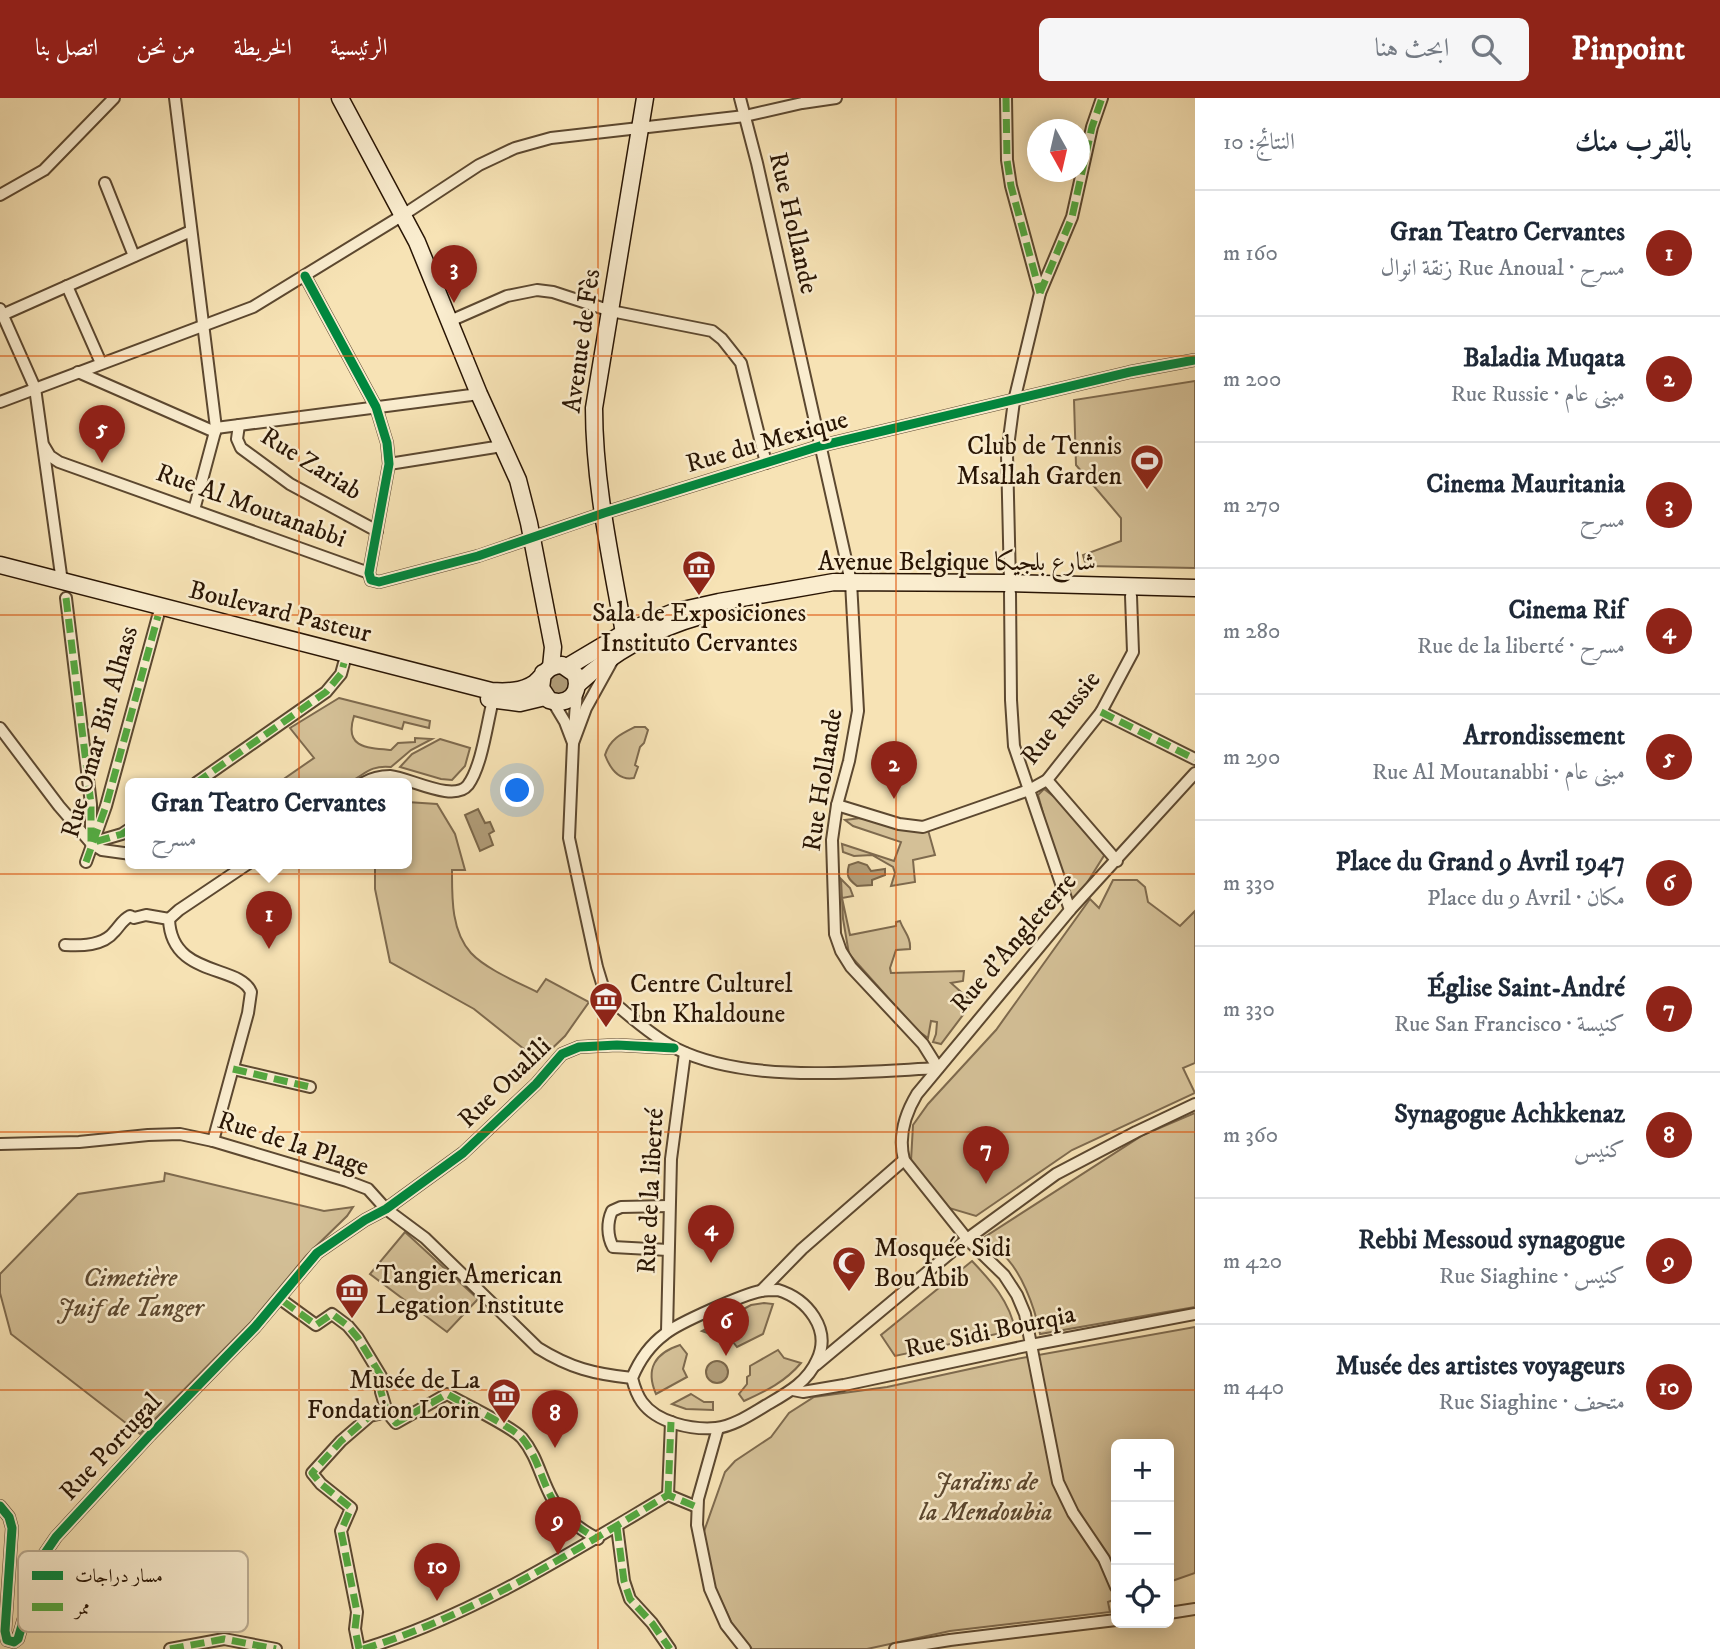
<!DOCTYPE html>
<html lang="ar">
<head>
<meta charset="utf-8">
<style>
  :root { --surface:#fff; --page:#f6f6f7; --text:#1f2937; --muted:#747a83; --line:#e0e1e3; --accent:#8f2418 }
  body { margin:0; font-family:"IM FELL DW Pica",Amiri,serif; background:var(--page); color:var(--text); direction:rtl }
  .controls { position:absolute; right:21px; bottom:21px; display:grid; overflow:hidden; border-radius:10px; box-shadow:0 4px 18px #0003 }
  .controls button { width:63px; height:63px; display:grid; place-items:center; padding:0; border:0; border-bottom:2px solid var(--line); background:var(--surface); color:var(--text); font:35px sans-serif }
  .compass { position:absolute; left:1027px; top:21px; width:63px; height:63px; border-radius:50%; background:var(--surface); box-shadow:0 4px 18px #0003; rotate:172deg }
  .you { position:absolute; left:518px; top:693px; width:24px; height:24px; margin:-18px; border:5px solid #fff; border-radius:50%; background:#1a73e8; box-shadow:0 0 0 10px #1a73e833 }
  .badge { display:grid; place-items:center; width:46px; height:46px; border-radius:50%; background:var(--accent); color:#fff; font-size:23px; font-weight:700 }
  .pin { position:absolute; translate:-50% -58px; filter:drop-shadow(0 2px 4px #0008) }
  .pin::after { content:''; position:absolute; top:37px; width:24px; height:21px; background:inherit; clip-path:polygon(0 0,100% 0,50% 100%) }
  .popup { position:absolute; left:125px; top:680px; width:287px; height:91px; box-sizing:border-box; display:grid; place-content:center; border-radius:10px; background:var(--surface); filter:drop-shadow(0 2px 5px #0005); font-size:23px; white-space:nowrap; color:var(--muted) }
  .popup b { font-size:26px; color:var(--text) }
  .popup::after { content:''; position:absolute; left:50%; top:100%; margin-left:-14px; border:14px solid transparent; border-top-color:var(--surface) }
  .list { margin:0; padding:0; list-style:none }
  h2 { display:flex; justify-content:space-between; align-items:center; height:91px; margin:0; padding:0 28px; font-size:30px }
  h2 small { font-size:23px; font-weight:400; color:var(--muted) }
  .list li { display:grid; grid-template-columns:46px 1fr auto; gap:21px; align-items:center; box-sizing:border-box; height:126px; padding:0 28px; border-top:2px solid var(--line) }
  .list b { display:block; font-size:26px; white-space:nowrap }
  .list p { margin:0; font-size:23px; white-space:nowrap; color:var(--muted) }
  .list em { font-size:23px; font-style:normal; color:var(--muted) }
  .icon { flex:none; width:38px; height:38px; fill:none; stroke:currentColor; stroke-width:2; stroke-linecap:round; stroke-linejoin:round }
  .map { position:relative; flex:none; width:1195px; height:1551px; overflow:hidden; direction:ltr }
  header { display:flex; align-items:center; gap:42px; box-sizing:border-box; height:98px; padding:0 35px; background:var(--accent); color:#fff }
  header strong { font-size:33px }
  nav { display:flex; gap:38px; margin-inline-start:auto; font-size:24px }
  .search { width:490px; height:63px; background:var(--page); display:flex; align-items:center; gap:18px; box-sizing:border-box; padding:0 24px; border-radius:10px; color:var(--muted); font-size:26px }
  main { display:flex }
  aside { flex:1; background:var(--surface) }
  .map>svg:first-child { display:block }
  .green { fill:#d4c097; stroke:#7e6a4e; stroke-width:2 }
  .water { fill:#b19d79; stroke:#7b674a; stroke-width:2 }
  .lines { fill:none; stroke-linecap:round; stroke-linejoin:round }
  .street-casing { stroke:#5c4830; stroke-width:14 }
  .secondary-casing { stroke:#291504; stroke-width:19 }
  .street { stroke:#faedcf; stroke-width:10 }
  .secondary { stroke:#faedcf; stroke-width:16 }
  .quiet { stroke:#53a940; stroke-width:7; stroke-dasharray:14 7; stroke-linecap:butt }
  .cycleway-casing { stroke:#faedcf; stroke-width:13 }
  .cycleway { stroke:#00873e; stroke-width:9 }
  .grid { fill:none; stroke:#de560c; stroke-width:2; stroke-opacity:0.55 }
  .labels { text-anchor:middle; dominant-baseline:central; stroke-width:5; stroke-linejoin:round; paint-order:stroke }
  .street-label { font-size:26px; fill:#291504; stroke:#faedcf }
  .poi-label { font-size:26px; fill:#291504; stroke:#faedcf; text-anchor:start }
  .park-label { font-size:26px; font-style:italic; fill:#5c4830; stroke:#faedcf }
  .key { fill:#faedcf; stroke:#bbac92; stroke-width:2 }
  .key-label { font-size:19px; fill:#291504 }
</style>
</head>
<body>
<header>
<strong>Pinpoint</strong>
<div class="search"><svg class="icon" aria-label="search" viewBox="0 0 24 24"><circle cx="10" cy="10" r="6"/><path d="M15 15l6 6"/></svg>ابحث هنا</div>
<nav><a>الرئيسية</a><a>الخريطة</a><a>من نحن</a><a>اتصل بنا</a></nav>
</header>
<main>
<aside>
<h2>بالقرب منك<small>النتائج: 10</small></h2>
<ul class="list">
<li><span class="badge">1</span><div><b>Gran Teatro Cervantes</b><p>مسرح · Rue Anoual زنقة انوال</p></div><em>160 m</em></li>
<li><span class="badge">2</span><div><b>Baladia Muqata</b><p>مبنى عام · Rue Russie</p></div><em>200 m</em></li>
<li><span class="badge">3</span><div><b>Cinema Mauritania</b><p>مسرح</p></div><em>270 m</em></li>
<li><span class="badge">4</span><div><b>Cinema Rif</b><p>مسرح · Rue de la liberté</p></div><em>280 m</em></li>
<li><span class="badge">5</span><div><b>Arrondissement</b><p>مبنى عام · Rue Al Moutanabbi</p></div><em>290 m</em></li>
<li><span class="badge">6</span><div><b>Place du Grand 9 Avril 1947</b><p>مكان · Place du 9 Avril</p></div><em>330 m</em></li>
<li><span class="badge">7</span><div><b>Église Saint-André</b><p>كنيسة · Rue San Francisco</p></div><em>330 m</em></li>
<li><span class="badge">8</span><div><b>Synagogue Achkkenaz</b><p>كنيس</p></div><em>360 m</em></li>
<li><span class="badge">9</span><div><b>Rebbi Messoud synagogue</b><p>كنيس · Rue Siaghine</p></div><em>420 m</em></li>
<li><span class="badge">10</span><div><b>Musée des artistes voyageurs</b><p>متحف · Rue Siaghine</p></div><em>440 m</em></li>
</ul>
</aside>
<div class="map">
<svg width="1195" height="1551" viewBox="0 0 1195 1551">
  <rect width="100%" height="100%" fill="#f7e3b5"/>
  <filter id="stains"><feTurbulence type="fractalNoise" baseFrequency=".00286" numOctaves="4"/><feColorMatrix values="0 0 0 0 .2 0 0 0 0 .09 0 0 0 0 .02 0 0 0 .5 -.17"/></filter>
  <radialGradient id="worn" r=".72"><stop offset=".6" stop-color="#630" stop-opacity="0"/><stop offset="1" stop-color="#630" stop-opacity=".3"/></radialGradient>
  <g class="green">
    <polygon points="1195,283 1195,470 1086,468 1083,457 1121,443 1121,420 1076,367 1074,302"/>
    <path d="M339,600l91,23 -1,7 -25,-6 -2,7 -48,-13c-10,31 11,32 37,34l7,-7 17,-1v-4l17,1 -21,11 -20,17c-24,-3 -30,13 -46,16 -19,3 -47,0 -67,0l36,-25 -24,-30z"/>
    <path d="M635,629h10l3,3 -4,13 -4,4 -5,18 3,2 -4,11c-15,3 -24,-10 -29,-23 5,-16 16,-21 30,-28z"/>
    <polygon points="440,641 470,650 465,668 452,682 441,681 400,669 412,656"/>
    <polygon points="1044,691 1057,701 1105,756 1070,812 1038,697"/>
    <path d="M407,704l30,2 18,30 10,36h-13c0,27 -1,61 19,83 15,16 46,29 66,39l9,-13 43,23 -24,34 -26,25 -65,-52 -84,-47 -15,-73v-26h32z"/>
    <polygon points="861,720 928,732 935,757 913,762 915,784 891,788 895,775 893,769 872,757 854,758 843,754 842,746 894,763 901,744 853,728 845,722"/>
    <path d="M841,781l9,9 3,8 -11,2 8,37 46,-9v-4l4,-1c4,11 11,16 10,28l-14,1 -6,18 1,5 73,-2 -1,10 -12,2 19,17 -1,7 -28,37 -8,-2 3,-8 1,-12 -6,-1 -3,17 -11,-8 -68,-76 -6,-35z"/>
    <polygon points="1113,782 1137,782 1145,789 1148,804 1180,828 1195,813 1195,965 1183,970 1195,995 1072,1052 976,1118 949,1110 911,1063 913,1027 928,1006 996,932 1090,801 1099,810"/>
    <path d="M1195,1015v194l-155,27c-5,-26 -19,-66 -41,-83 -5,-4 -13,-7 -19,-11l163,-105z"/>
    <polygon points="165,1075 324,1113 353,1109 347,1118 306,1158 251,1224 140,1336 11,1236 0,1195 0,1176 78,1096 164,1083"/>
    <polygon points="405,1134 478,1201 447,1234 370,1176"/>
    <path d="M972,1163c19,20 38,41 43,69l-120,26 -14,-21z"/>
    <polygon points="764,1205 773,1206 763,1236 737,1249 733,1244 702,1233 751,1207"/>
    <polygon points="1195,1229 1195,1475 1169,1484 1169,1346 1116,1346 1116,1501 1108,1504 1110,1514 950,1533 867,1551 752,1551 732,1526 714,1487 702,1439 725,1374 735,1363 771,1339 789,1315 814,1299 887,1289 1011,1262"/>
    <path d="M680,1247l7,9 -4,15 4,8 -31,17c-11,-25 -1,-41 24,-49z"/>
    <path d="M778,1252l6,8 17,5c-16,19 -35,28 -57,38l-5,-7 8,-10v-7l3,-2v-9z"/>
    <polygon points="691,1296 704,1304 713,1304 713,1312 686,1311 672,1306"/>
  </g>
  <g class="water">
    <polygon points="557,573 569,577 569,596 552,598 547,582"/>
    <polygon points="478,711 485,725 490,724 494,733 489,736 493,747 480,753 465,717"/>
    <path d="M858,764l9,3 4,6 14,-2v6l-13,5v5l-15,1c-9,-7 -11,-10 -8,-21z"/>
    <circle cx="717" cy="1274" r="11"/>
  </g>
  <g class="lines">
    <g class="street-casing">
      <g id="street">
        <polyline points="175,0 216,330 194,412"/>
        <polyline points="740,0 757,65 851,484 858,613 849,663 837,707 832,742 835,836 841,853 851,869 923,946 938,970"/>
        <polyline points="1006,0 1007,62 1011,88 1040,195"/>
        <polyline points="105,85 134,158"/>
        <polyline points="0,97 44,72 114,0"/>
        <polyline points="305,178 376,309 387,345 389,366 369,475 371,482 379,484 478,458 604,415 820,348 1130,274 1195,262"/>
        <polyline points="67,188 101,265"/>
        <polyline points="0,211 35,290 62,484"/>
        <polyline points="0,218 191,133"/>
        <polyline points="450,223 507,198 537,192 553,194 611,213 712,233 722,241 741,265 766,365"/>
        <polyline points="78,274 215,334"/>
        <polyline points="0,304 253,209 403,117 479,67 515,50 551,40 745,18 802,5 836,0"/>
        <polyline points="239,327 237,341 241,350 290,386 377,433"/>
        <polyline points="216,330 479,296"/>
        <polyline points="44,348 50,358 59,364 369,475"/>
        <polyline points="389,366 502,348"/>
        <polyline points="1010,485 1007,356 1014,303 1040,195 1072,119 1092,29 1102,0"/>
        <polyline points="1010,495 1011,602 1014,648 1070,812"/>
        <polyline points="66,500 91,706 91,738"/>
        <path d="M553,604l12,20 8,21 -4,95 28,129 7,23 8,11c16,14 46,39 65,48 71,35 183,23 261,19"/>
        <polyline points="1101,614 1195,661"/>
        <polyline points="0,630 59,708 91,745 102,752 131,756"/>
        <polyline points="574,632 577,592"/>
        <polyline points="573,645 586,610 612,563"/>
        <polyline points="1047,682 1117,763"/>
        <polyline points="196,685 326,594 341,576 344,565"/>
        <path d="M363,685c9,-5 17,-7 27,-7 20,2 64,27 78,9 14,-19 19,-62 25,-85"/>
        <polyline points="837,707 899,726 923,729 1029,692 1047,682 1101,614 1133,554 1131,498"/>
        <polyline points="91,745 122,736 131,730"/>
        <polyline points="86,764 106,708 158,518"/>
        <path d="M169,821c2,59 71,45 82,73l-3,21 -35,128"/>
        <polyline points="169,821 179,812 249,765"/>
        <path d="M65,847c16,1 38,1 49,-13 6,-6 8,-12 16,-16l4,2 12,-3 23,4"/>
        <polyline points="233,971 310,989"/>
        <path d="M0,1046l79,-2 69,-7 32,-1 33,7 134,40 21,8 18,20 39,29 113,110c32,20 56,26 94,30"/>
        <path d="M668,1152l-55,-3c-6,-11 -6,-25 -1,-36l9,-4 48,-1"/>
        <path d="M778,1192c29,9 54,39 39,70 -9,21 -28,32 -47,43 -16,9 -35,23 -54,25 -24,2 -59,-5 -74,-26 -5,-7 -8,-16 -10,-24 7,-17 18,-33 33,-44 13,-11 79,-40 96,-43 5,-1 12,-1 17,-1z"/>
        <polyline points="761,1193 802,1151 904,1062"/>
        <path d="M283,1203l33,24 16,-11 16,12 10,12 23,38v16l6,20 9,11 51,-29c17,10 64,32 75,44 16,19 19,42 31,62 10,17 28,30 45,39"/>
        <polyline points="667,1234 671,1061 685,955"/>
        <polyline points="816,1267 967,1141 1056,1076 1136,1034 1195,1006"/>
        <polyline points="793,1292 803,1294 844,1287 1031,1247 1195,1216"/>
        <polyline points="718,1330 698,1401 697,1427 710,1491 726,1527 745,1551"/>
        <polyline points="668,1397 671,1324"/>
        <polyline points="0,1408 9,1419 12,1430 5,1533 7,1542 14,1544 18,1541 41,1461 56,1439 150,1337 255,1229 317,1155 365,1122 386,1111 463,1055 536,986 562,956 579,949 617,947 674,950"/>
        <polyline points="617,1429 624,1483 630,1501 652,1525 670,1551"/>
        <path d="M1116,1489l-12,-28 -31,-46 -15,-31 -33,-168 -8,-19 -13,-20 -37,-36 -63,-79c-6,-23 1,-46 13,-66l153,-184 125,-137"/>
        <polyline points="1169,1515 1195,1511"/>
        <polyline points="170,1551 224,1541 276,1551"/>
        <polyline points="359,1551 355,1531 357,1514 341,1433 351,1410 321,1386 312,1375 341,1343 370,1318 387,1314"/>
        <path d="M363,1551c109,-33 209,-97 305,-154l29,12"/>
        <polyline points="895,1551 950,1542 1116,1522"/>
      </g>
    </g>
    <g class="secondary-casing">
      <g id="secondary">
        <polyline points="340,0 417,144 479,296 518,382 529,425 553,549 551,569"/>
        <path d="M0,467l491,126c15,1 31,1 44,-8 10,-8 12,-18 27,-18l13,9c7,19 -7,33 -26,26l-8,-12 2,-15"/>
        <path d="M621,543l3,-8c-13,-74 -30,-150 -30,-225l51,-310"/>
        <polyline points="567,569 626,534 674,514 719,504 834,484 1010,485 1195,490"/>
        <path d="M578,586c35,-32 76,-55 122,-68"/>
        <polyline points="489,601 520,605 545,599"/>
      </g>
    </g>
    <use href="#street" class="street"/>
    <use href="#secondary" class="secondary"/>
    <g class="quiet">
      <polyline points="1006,0 1007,62 1011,88 1040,195"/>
      <polyline points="1040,195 1072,119 1092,29 1102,0"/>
      <polyline points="66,500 91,706 91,745 122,736 131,730"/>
      <polyline points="1101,614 1195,661"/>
      <polyline points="196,685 326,594 341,576 344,565"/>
      <polyline points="86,764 106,708 158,518"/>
      <polyline points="233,971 310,989"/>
      <path d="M283,1203l33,24 16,-11 16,12 10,12 23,38v16l6,20 9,11 51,-29c17,10 64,32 75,44 16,19 19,42 31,62 10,17 28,30 45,39"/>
      <polyline points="668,1397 671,1324"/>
      <polyline points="617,1429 624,1483 630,1501 652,1525 670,1551"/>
      <polyline points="170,1551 224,1541 276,1551"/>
      <polyline points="359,1551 355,1531 357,1514 341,1433 351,1410 321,1386 312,1375 341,1343 370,1318 387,1314"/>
      <path d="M363,1551c109,-33 209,-97 305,-154l29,12"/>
    </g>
    <g class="cycleway-casing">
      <g id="cycleway">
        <polyline points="305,178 376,309 387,345 389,366 369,475 371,482 379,484 478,458 604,415 820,348 1130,274 1195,262"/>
        <polyline points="0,1408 9,1419 12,1430 5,1533 7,1542 14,1544 18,1541 41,1461 56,1439 150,1337 255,1229 317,1155 365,1122 386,1111 463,1055 536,986 562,956 579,949 617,947 674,950"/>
      </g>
    </g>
    <use href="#cycleway" class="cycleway"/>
  </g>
  <path class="grid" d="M299,0v1551M598,0v1551M896,0v1551M0,258h1195M0,517h1195M0,776h1195M0,1034h1195M0,1292h1195"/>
  <defs>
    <g id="stadium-pin" transform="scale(1.75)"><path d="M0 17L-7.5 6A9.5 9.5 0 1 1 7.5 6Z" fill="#8f2418" stroke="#faedcf"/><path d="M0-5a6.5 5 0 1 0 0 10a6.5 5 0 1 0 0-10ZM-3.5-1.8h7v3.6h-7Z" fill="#fff"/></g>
    <g id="museum-pin" transform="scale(1.75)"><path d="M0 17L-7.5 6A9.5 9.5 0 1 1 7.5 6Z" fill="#8f2418" stroke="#faedcf"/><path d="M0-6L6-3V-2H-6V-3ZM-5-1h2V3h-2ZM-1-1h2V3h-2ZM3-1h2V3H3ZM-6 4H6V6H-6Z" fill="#fff"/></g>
    <g id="mosque-pin" transform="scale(1.75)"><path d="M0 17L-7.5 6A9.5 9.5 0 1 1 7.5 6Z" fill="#8f2418" stroke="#faedcf"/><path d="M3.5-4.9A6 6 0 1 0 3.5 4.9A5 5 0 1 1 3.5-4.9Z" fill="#fff"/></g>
  </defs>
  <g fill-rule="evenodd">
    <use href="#stadium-pin" x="1147" y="363"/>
    <use href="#museum-pin" x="699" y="469"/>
    <use href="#museum-pin" x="606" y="901"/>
    <use href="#mosque-pin" x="849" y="1165"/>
    <use href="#museum-pin" x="352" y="1192"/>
    <use href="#museum-pin" x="504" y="1297"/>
  </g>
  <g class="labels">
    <g class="street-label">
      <text transform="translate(793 125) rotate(77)">Rue Hollande</text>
      <text transform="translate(582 243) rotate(-82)">Avenue de Fès</text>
      <text transform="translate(767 344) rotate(-16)">Rue du Mexique</text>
      <text transform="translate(311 366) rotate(32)">Rue Zariab</text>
      <text transform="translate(251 408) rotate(20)">Rue Al Moutanabbi</text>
      <text x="957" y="464">Avenue Belgique شارع بلجيكا</text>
      <text transform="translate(280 514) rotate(14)">Boulevard Pasteur</text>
      <text transform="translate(1061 620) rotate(-52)">Rue Russie</text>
      <text transform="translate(100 634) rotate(-74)">Rue Omar Bin Alhass</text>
      <text transform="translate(823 682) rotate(-81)">Rue Hollande</text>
      <text transform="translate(1014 845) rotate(-49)">Rue d'Angleterre</text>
      <text transform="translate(505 985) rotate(-44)">Rue Oualili</text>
      <text transform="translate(293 1046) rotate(18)">Rue de la Plage</text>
      <text transform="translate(651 1093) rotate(-87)">Rue de la liberté</text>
      <text transform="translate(990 1234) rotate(-12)">Rue Sidi Bourqia</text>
      <text transform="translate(111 1349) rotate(-47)">Rue Portugal</text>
    </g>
    <g class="poi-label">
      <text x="1122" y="348" text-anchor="end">Club de Tennis<tspan x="1122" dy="30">Msallah Garden</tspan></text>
      <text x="699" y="515" text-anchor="middle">Sala de Exposiciones<tspan x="699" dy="30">Instituto Cervantes</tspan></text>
      <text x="630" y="886">Centre Culturel<tspan x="630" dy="30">Ibn Khaldoune</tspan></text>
      <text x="874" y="1150">Mosquée Sidi<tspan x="874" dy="30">Bou Abib</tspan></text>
      <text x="376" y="1177">Tangier American<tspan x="376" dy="30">Legation Institute</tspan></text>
      <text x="480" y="1282" text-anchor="end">Musée de La<tspan x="480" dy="30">Fondation Lorin</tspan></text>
    </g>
    <g class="park-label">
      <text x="130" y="1180">Cimetière<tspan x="130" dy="30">Juif de Tanger</tspan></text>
      <text x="986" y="1384">Jardins de<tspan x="986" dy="30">la Mendoubia</tspan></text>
    </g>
  </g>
  <rect x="18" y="1453" width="230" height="81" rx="10" class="key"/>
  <rect x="32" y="1473" width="31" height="9" fill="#00873e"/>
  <rect x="32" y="1505" width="31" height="8" fill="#53a940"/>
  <g class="key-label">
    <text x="75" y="1484">مسار دراجات</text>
    <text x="75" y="1516">ممر</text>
  </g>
  <rect width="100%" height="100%" filter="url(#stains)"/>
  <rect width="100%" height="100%" fill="url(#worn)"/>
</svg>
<div class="controls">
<button>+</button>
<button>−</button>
<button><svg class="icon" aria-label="locate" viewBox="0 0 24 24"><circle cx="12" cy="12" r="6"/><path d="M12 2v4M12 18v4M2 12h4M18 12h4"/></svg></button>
</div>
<svg class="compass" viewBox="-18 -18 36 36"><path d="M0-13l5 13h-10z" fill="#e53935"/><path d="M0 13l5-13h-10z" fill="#747a83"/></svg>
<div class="you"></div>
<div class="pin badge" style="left:269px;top:851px">1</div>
<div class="popup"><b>Gran Teatro Cervantes</b>مسرح</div>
<div class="pin badge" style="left:894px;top:701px">2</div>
<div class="pin badge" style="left:454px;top:205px">3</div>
<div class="pin badge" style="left:711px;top:1165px">4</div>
<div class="pin badge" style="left:102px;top:365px">5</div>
<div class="pin badge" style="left:726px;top:1258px">6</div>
<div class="pin badge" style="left:986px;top:1086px">7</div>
<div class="pin badge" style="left:555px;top:1350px">8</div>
<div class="pin badge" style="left:558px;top:1457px">9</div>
<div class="pin badge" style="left:437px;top:1503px">10</div>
</div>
</main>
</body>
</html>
